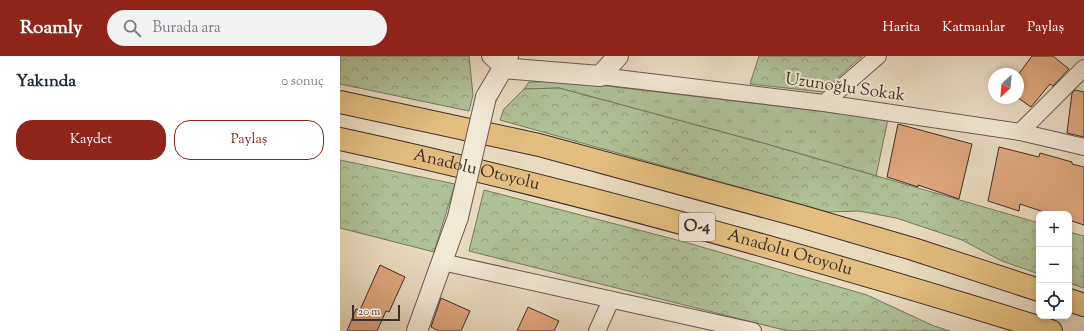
<!DOCTYPE html>
<html lang="tr">
<head>
<meta charset="utf-8">
<style>
  :root { --surface:#fff; --page:#f2f2f3; --text:#1f2937; --muted:#747a83; --line:#e0e1e3; --accent:#8f2418 }
  body { margin:0; font-family:"Sorts Mill Goudy",serif; background:var(--page); color:var(--text) }
  .controls { position:absolute; right:12px; bottom:12px; display:grid; overflow:hidden; border-radius:8px; box-shadow:0 2px 6px #0003 }
  .controls button { width:36px; height:36px; display:grid; place-items:center; padding:0; border:0; border-bottom:1px solid var(--line); background:var(--surface); color:var(--text); font:20px sans-serif }
  .compass { position:absolute; left:648px; top:12px; width:36px; height:36px; border-radius:50%; background:var(--surface); box-shadow:0 2px 6px #0003; rotate:206deg }
  .scale { position:absolute; left:12px; bottom:10px; width:48px; box-sizing:border-box; padding-left:4px; border:2px solid #3d2e28; border-top:0; font-size:11px; line-height:14px; white-space:nowrap; color:#3d2e28; -webkit-text-stroke:3px #f1e8d6; paint-order:stroke }
  .list { margin:0; padding:0; list-style:none }
  h2 { display:flex; justify-content:space-between; align-items:center; height:52px; margin:0; padding:0 16px; font-size:17px }
  h2 small { font-size:13px; font-weight:400; color:var(--muted) }
  .actions { display:flex; gap:8px; padding:12px 16px }
  .actions a { flex:1; padding:9px 0; border:1px solid var(--accent); border-radius:16px; text-align:center; font-size:14px; color:var(--accent) }
  .actions .main { background:var(--accent); color:#fff }
  .icon { flex:none; width:22px; height:22px; fill:none; stroke:currentColor; stroke-width:2; stroke-linecap:round; stroke-linejoin:round }
  .map { position:relative; flex:none; width:744px; height:275px; overflow:hidden }
  header { display:flex; align-items:center; gap:24px; box-sizing:border-box; height:56px; padding:0 20px; background:var(--accent); color:#fff }
  header strong { font-size:19px }
  nav { display:flex; gap:22px; margin-inline-start:auto; font-size:14px }
  .search { width:280px; height:36px; background:var(--page); display:flex; align-items:center; gap:10px; box-sizing:border-box; padding:0 14px; border-radius:22px; color:var(--muted); font-size:15px }
  main { display:flex }
  aside { flex:1; background:var(--surface) }
  .map>svg:first-child { display:block }
  .grass { fill:url(#grass-tufts); stroke:#767860 }
  .forest { fill:url(#forest-crowns); stroke:#767860 }
  .building { fill:#dfa67e; stroke:#3d2e28 }
  .lines { fill:none; stroke-linecap:round; stroke-linejoin:round }
  .minor-casing { stroke:#68594e; stroke-width:18 }
  .tertiary-casing { stroke:#68594e; stroke-width:22 }
  .motorway-casing { stroke:#3d2e28; stroke-width:24 }
  .minor { stroke:#f1e8d6; stroke-width:16 }
  .tertiary { stroke:#f1e8d6; stroke-width:20 }
  .motorway { stroke:#e4be80; stroke-width:22 }
  .tertiary-bridge-casing { stroke:#68594e; stroke-width:22; stroke-linecap:butt }
  .tertiary-bridge { stroke:#f1e8d6; stroke-width:20 }
  .labels { text-anchor:middle; dominant-baseline:central; stroke-width:4; stroke-linejoin:round; paint-order:stroke }
  .shield { fill:#f1e8d6; stroke:#73665c; stroke-width:1 }
  .shield-label { font-size:16px; font-weight:bold; fill:#3d2e28 }
  .street-label { font-size:17px; fill:#3d2e28; stroke:#f1e8d6 }
</style>
</head>
<body>
<header>
<strong>Roamly</strong>
<div class="search"><svg class="icon" aria-label="search" viewBox="0 0 24 24"><circle cx="10" cy="10" r="6"/><path d="M15 15l6 6"/></svg>Burada ara</div>
<nav><a>Harita</a><a>Katmanlar</a><a>Paylaş</a></nav>
</header>
<main>
<aside>
<h2>Yakında<small>0 sonuç</small></h2>
<ul class="list">
</ul>
<div class="actions"><a class="main">Kaydet</a><a>Paylaş</a></div>
</aside>
<div class="map">
<svg width="744" height="275" viewBox="0 0 744 275">
  <defs>
    <pattern id="grass-tufts" width="24" height="20" patternUnits="userSpaceOnUse"><rect width="24" height="20" fill="#b0c197"/><path d="M3 7l-1-3M5 7V3M7 7l1-3M15 17l-1-3M17 17v-4M19 17l1-3" fill="none" stroke="#909d7b"/></pattern>
    <pattern id="forest-crowns" width="20" height="18" patternUnits="userSpaceOnUse"><rect width="20" height="18" fill="#b0c197"/><path d="M2 6a3 3 0 1 1 6 0M12 15a3 3 0 1 1 6 0" fill="none" stroke="#909d7b"/></pattern>
  </defs>
  <rect width="100%" height="100%" fill="#e9dbc0"/>
  <filter id="stains"><feTurbulence type="fractalNoise" baseFrequency=".005" numOctaves="4"/><feColorMatrix values="0 0 0 0 .2 0 0 0 0 .09 0 0 0 0 .02 0 0 0 .5 -.17"/></filter>
  <radialGradient id="worn" r=".72"><stop offset=".6" stop-color="#630" stop-opacity="0"/><stop offset="1" stop-color="#630" stop-opacity=".3"/></radialGradient>
  <polygon class="grass" points="224,25 548,63 536,120 423,87 219,32 184,33 189,26"/>
  <g class="forest">
    <polygon points="0,0 129,0 133,39 129,55 0,28"/>
    <polygon points="419,0 522,0 482,36 410,28"/>
    <polygon points="219,32 423,87 699,167 699,218 662,205 622,184 556,162 519,155 488,156 160,64 164,53 184,33"/>
    <polygon points="0,104 115,128 94,196 0,172"/>
    <polygon points="144,134 341,185 527,239 594,270 610,275 448,275 129,195"/>
    <polygon points="729,176 744,180 744,232 729,227"/>
  </g>
  <g class="building">
    <polygon points="692,0 713,0 729,13 713,30 710,28 691,51 678,42 678,19"/>
    <polygon points="735,34 744,36 744,81 727,77 732,37"/>
    <polygon points="558,68 632,88 619,143 578,129 578,131 547,121"/>
    <polygon points="659,91 699,101 700,97 732,106 732,108 744,111 744,169 729,164 729,158 710,158 680,148 679,155 648,145"/>
    <polygon points="40,209 65,221 49,256 46,255 37,275 7,275 16,253 20,254"/>
    <polygon points="101,242 130,255 121,275 99,275 91,271"/>
    <polygon points="188,251 219,265 214,275 177,275"/>
  </g>
  <g class="lines">
    <g class="minor-casing">
      <g id="minor">
        <polyline points="150,0 163,12 170,0"/>
        <polyline points="260,20 484,47 680,76 744,91"/>
        <polyline points="484,47 538,0"/>
        <polyline points="680,76 744,12"/>
        <polyline points="102,206 413,275"/>
        <polyline points="257,275 271,244"/>
      </g>
    </g>
    <g class="tertiary-casing">
      <g id="tertiary">
        <polyline points="146,41 163,12 260,20 278,0"/>
        <polyline points="77,275 118,161"/>
      </g>
    </g>
    <g class="motorway-casing">
      <g id="motorway">
        <polyline points="0,46 199,89 460,160 573,193 699,234"/>
        <path id="s1" d="M0,83c240,52 476,119 711,192"/>
        <polyline points="729,244 744,249"/>
      </g>
    </g>
    <use href="#minor" class="minor"/>
    <use href="#tertiary" class="tertiary"/>
    <use href="#motorway" class="motorway"/>
    <g class="tertiary-bridge-casing">
      <polyline id="tertiary-bridge" points="118,161 146,41"/>
    </g>
    <use href="#tertiary-bridge" class="tertiary-bridge"/>
  </g>
  <g class="labels">
    <rect class="shield" x="339" y="157" width="36" height="28" rx="3"/>
    <g class="shield-label">
      <text x="357" y="171">O-4</text>
    </g>
    <g class="street-label">
      <text transform="translate(505 32) rotate(8)">Uzunoğlu Sokak</text>
      <text stroke="none"><textPath href="#s1" startOffset="140">Anadolu Otoyolu</textPath></text>
      <text stroke="none"><textPath href="#s1" startOffset="464">Anadolu Otoyolu</textPath></text>
    </g>
  </g>
  <rect width="100%" height="100%" filter="url(#stains)"/>
  <rect width="100%" height="100%" fill="url(#worn)"/>
</svg>
<div class="controls">
<button>+</button>
<button>−</button>
<button><svg class="icon" aria-label="locate" viewBox="0 0 24 24"><circle cx="12" cy="12" r="6"/><path d="M12 2v4M12 18v4M2 12h4M18 12h4"/></svg></button>
</div>
<svg class="compass" viewBox="-18 -18 36 36"><path d="M0-13l5 13h-10z" fill="#e53935"/><path d="M0 13l5-13h-10z" fill="#747a83"/></svg>
<div class="scale">20 m</div>
</div>
</main>
</body>
</html>
